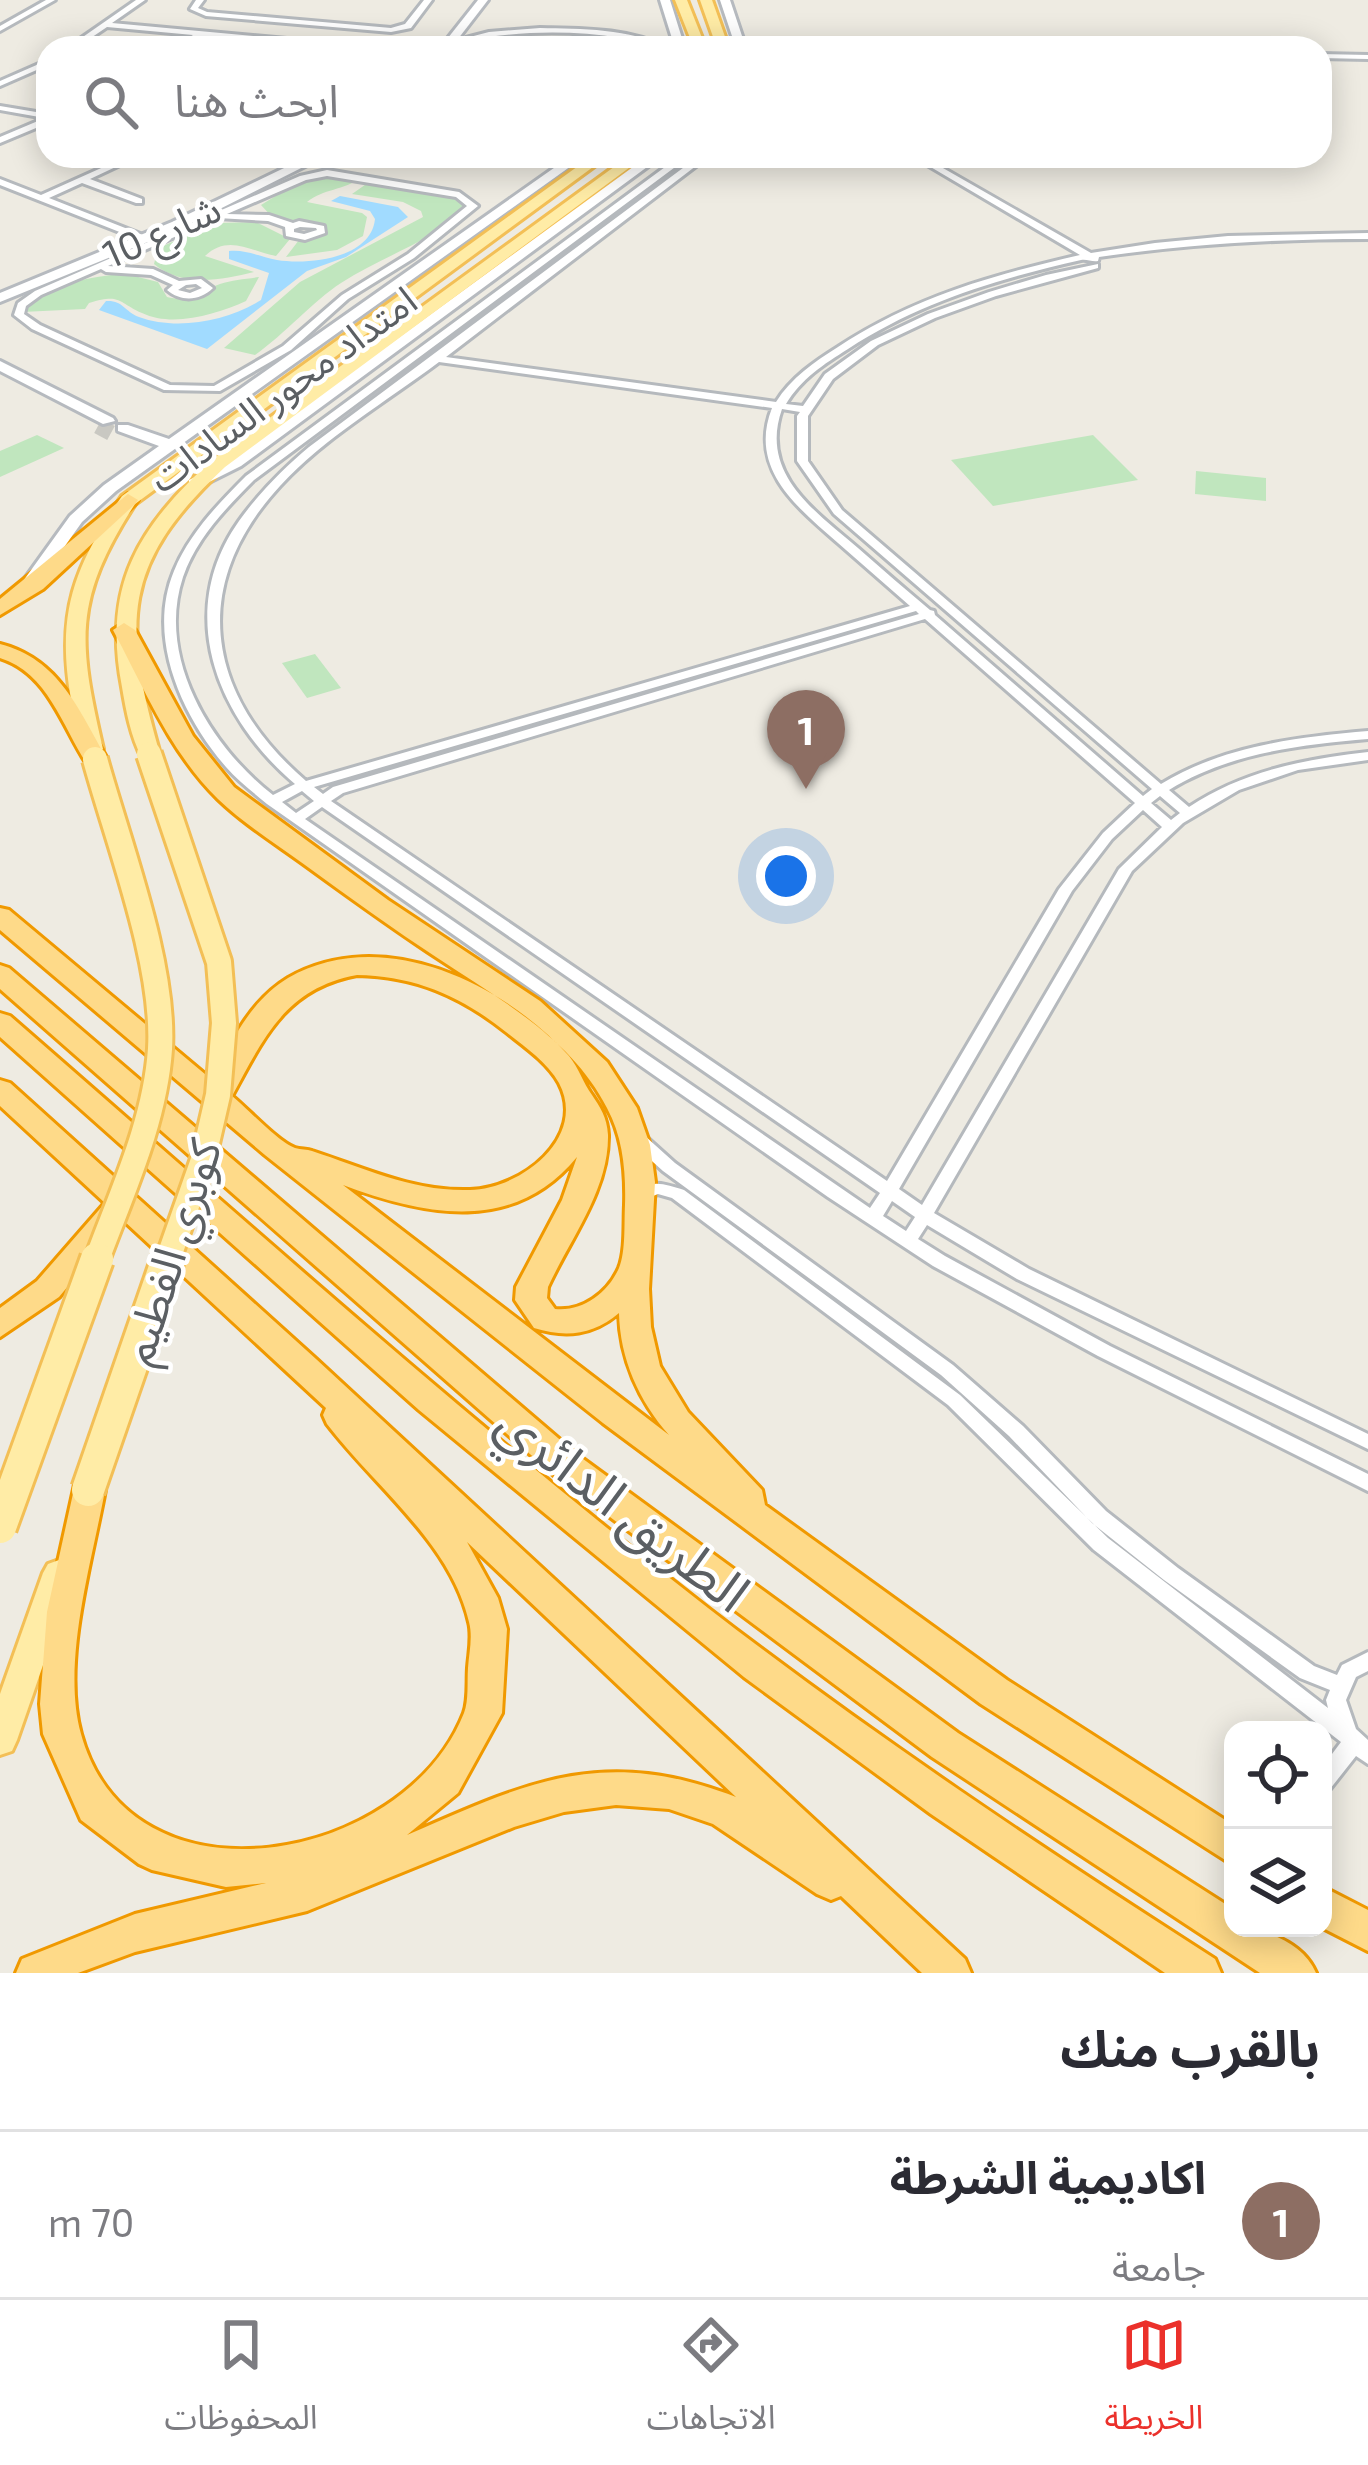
<!DOCTYPE html>
<html lang="ar">
<head>
<meta charset="utf-8">
<style>
  :root { --surface:#fff; --page:#f7f7f7; --text:#2b2b33; --muted:#7c7c81; --line:#e1e1e2; --accent:#eb312b }
  body { margin:0; font-family:"Exo 2","Noto Sans Arabic",sans-serif; background:var(--page); color:var(--text); direction:rtl }
  .controls { position:absolute; right:36px; bottom:36px; display:grid; overflow:hidden; border-radius:24px; box-shadow:0 6px 30px #0003 }
  .controls button { width:108px; height:108px; display:grid; place-items:center; padding:0; border:0; border-bottom:3px solid var(--line); background:var(--surface); color:var(--text); font:60px sans-serif }
  .you { position:absolute; left:786px; top:876px; width:42px; height:42px; margin:-30px; border:9px solid #fff; border-radius:50%; background:#1a73e8; box-shadow:0 0 0 18px #1a73e833 }
  .badge { display:grid; place-items:center; width:78px; height:78px; border-radius:50%; background:var(--accent); color:#fff; font-size:39px; font-weight:700 }
  .pin { position:absolute; translate:-50% -99px; filter:drop-shadow(0 3px 6px #0008) }
  .pin::after { content:''; position:absolute; top:63px; width:42px; height:36px; background:inherit; clip-path:polygon(0 0,100% 0,50% 100%) }
  .list { margin:0; padding:0; list-style:none }
  h2 { display:flex; justify-content:space-between; align-items:center; height:156px; margin:0; padding:0 48px; font-size:51px }
  h2 small { font-size:39px; font-weight:400; color:var(--muted) }
  .list li { display:grid; grid-template-columns:78px 1fr auto; gap:36px; align-items:center; box-sizing:border-box; height:168px; padding:0 48px; border-top:3px solid var(--line) }
  .list b { display:block; font-size:45px; white-space:nowrap }
  .list p { margin:0; font-size:39px; white-space:nowrap; color:var(--muted) }
  .list em { font-size:39px; font-style:normal; color:var(--muted) }
  .icon { flex:none; width:66px; height:66px; fill:none; stroke:currentColor; stroke-width:2; stroke-linecap:round; stroke-linejoin:round }
  .map { position:relative; flex:none; width:1368px; height:1973px; overflow:hidden; direction:ltr }
  .search { position:absolute; background:var(--surface); box-shadow:0 6px 30px #0003; left:36px; right:36px; top:36px; height:132px; display:flex; align-items:center; gap:30px; box-sizing:border-box; padding:0 42px; border-radius:36px; color:var(--muted); font-size:45px }
  .sheet { height:324px; background:var(--surface) }
  nav { display:flex; justify-content:space-around; align-items:center; box-sizing:border-box; height:168px; border-top:3px solid var(--line); background:var(--surface); font-size:33px; color:var(--muted) }
  nav a { display:grid; justify-items:center; gap:6px }
  nav .on { color:var(--accent) }
  .map>svg:first-child { display:block }
  .green { fill:#c0e6be }
  .water { fill:#a1dbff }
  .lines { fill:none; stroke-linecap:round; stroke-linejoin:round }
  .secondary-tunnel { stroke:#c9c8c2; stroke-width:16; stroke-dasharray:16 8; stroke-linecap:butt }
  .street-casing { stroke:#b5b9bd; stroke-width:6 }
  .secondary-casing { stroke:#b6babf; stroke-width:6 }
  .primary-casing { stroke:#f3bf56; stroke-width:6 }
  .highway-casing { stroke:#f09900; stroke-width:6 }
  .street { fill:#fff; fill-rule:evenodd }
  .secondary { fill:#fff; fill-rule:evenodd }
  .primary { fill:#ffeca6; fill-rule:evenodd }
  .highway { fill:#feda89; fill-rule:evenodd }
  .primary-bridge-far1-casing { stroke:#f3bf56; stroke-width:30; stroke-linecap:butt }
  .primary-bridge-casing { stroke:#f3bf56; stroke-width:38; stroke-linecap:butt }
  .primary-bridge-far1 { stroke:#ffeca6; stroke-width:24 }
  .primary-bridge { stroke:#ffeca6; stroke-width:32 }
  .labels { text-anchor:middle; dominant-baseline:central; stroke-width:9; stroke-linejoin:round; paint-order:stroke }
  .far-street-label { font-size:39px; fill:#5b5f63; stroke:#fff }
  .street-label { font-size:45px; fill:#5b5f63; stroke:#fff }
  .near-street-label { font-size:54px; fill:#5b5f63; stroke:#fff }
</style>
</head>
<body>
<div class="map">
<svg width="1368" height="1973" viewBox="0 0 1368 1973">
  <rect width="100%" height="100%" fill="#eeebe2"/>
  <g class="green">
    <path d="M331,175l30,3c-17,12 -38,11 -54,24l55,11 5,4 -4,19 -26,14 -51,7 13,-17 17,-3 10,-8 -9,-7 -43,-3 -13,-14 39,-24z"/>
    <path d="M372,180l91,18 6,9c-38,35 -86,49 -128,76 -28,18 -56,51 -86,72l-31,-7 76,-66 123,-65 -2,-6 -18,-9 -51,-8z"/>
    <path d="M256,222l34,17 -14,17c-26,-5 -48,-22 -71,0l49,16c-33,8 -71,16 -100,-8l4,-16 59,-25z"/>
    <path d="M126,274l32,8 9,15c26,6 35,-7 53,-13 12,-4 26,-5 39,-7l-13,24c-29,13 -73,27 -104,12 -25,-11 -21,-20 -53,-10l-4,6 -63,3c21,-26 71,-37 104,-38z"/>
    <polygon points="37,435 64,448 0,477 0,451"/>
    <polygon points="1093,435 1138,480 993,506 951,460"/>
    <polygon points="1196,471 1266,478 1266,501 1195,494"/>
    <polygon points="315,654 341,688 307,698 282,663"/>
  </g>
  <path class="water" d="M340,196l58,11 10,10 -62,40 -39,14 -100,78 -108,-39 7,-9c17,-1 18,10 33,16 38,14 89,4 122,-17l8,-27 -40,-14v-8c17,-2 31,6 48,9 31,5 94,-1 98,-41l-5,-8 -39,-10z"/>
  <g class="lines">
    <polyline class="secondary-tunnel" points="98,426 111,433"/>
    <g class="street-casing">
      <g id="street">
        <polygon points="46,0 55,0 0,31 0,26"/>
        <polygon points="136,0 145,0 112,23 364,46 368,48 338,48 202,36 182,48 173,48 193,35 107,27 76,48 67,48"/>
        <polygon points="196,0 204,0 198,8 207,12 391,28 405,24 424,0 432,0 411,28 391,32 206,16 190,9"/>
        <path d="M540,28c41,1 90,0 127,20 -16,0 -30,-7 -46,-10 -49,-8 -102,-7 -151,2l-4,-2 23,-6z"/>
        <polygon points="1320,54 1368,55 1368,59 1320,58"/>
        <polygon points="48,60 48,65 0,86 0,81"/>
        <polygon points="0,106 48,114 48,123 0,143 0,137 45,118 0,110"/>
        <polygon points="128,156 139,156 90,179 142,199 142,203 136,203 82,183 49,198 148,237 150,239 145,242 0,185 0,179 41,195"/>
        <path d="M680,156h10l-436,324c-28,28 -58,59 -71,97 -27,81 28,170 90,218l22,-11c-78,-66 -121,-171 -56,-263 20,-28 44,-52 70,-74l390,-291h10l-263,201 330,45c15,-24 38,-40 62,-55 76,-50 155,-72 242,-92l-168,-99h10l169,97 64,-10 73,-7 140,-3v6c-91,0 -180,5 -269,18l-1,4c-6,1 -11,-2 -17,-1 -83,19 -161,42 -233,89 -24,15 -47,30 -62,55l17,2 22,-32 46,-33 57,-27 61,-22 57,-17 52,-11v4l-102,28 -61,22 -57,27 -45,34 -25,37v45l34,49 319,274c62,-38 136,-47 207,-53v8c-69,6 -139,14 -199,51l20,17c54,-36 116,-48 179,-55v8l-70,10 -59,20 -56,33 -51,48 -198,342 95,56 339,165v15l-351,-170 -90,-54 -9,14 27,17 165,90 258,128v17l-270,-135 -165,-90 -105,-69 -561,-393c-14,-12 -29,-23 -41,-37 -44,-51 -80,-129 -52,-196 15,-37 44,-67 72,-95zM439,362l333,46c-24,61 25,99 66,135 24,21 48,42 72,63l-604,175c-100,-86 -118,-195 -26,-295 45,-49 106,-84 159,-124zM782,409l18,3 -3,4v45l37,53 318,275 -9,7 -208,-181 -1,-4 -4,-1c-24,-20 -48,-41 -72,-62 -43,-37 -99,-74 -76,-139zM916,611l3,3 -586,173 -10,7 -9,-7zM925,619l210,184 -32,30 -44,56 -172,292 -556,-380 12,-8zM302,791l12,10 -18,12 -14,-11zM1160,796l20,17 -9,7 -20,-17zM322,807l558,386 -10,15 -565,-389zM1143,810l19,17 -43,42 -197,336 -23,-16 173,-298 40,-52zM892,1201l23,16 -9,14 -23,-15z"/>
        <path d="M327,170l132,22 19,14 -64,52 -66,41 -57,51 -71,41 -56,-1 -132,-61 -18,-14 4,-12 17,-12 265,-115zM327,176l129,21 11,9 -59,48 -66,41 -59,51 -69,40 -44,-1 -130,-60 -16,-11 2,-8 15,-11 60,-26 5,3 45,3 22,10 -6,5c14,12 33,11 46,-2l-12,-9 -22,2 -26,-12 -45,-3 110,-48 50,3 17,6 1,9 19,4 20,-7 -1,-7 -25,-5 -6,2 -24,-8 -42,-1 79,-34zM300,227l16,1 1,2 -13,4 -10,-2v-3zM196,284l6,4 -12,5 -12,-3 8,-5z"/>
        <path d="M639,1134l6,2 30,27 278,202 70,61 83,85 72,57 136,98 23,9 5,-10 26,-13v19l-12,6 -10,23 10,29 12,11v24l-12,-8 -26,33 -7,3v-26l18,-24 -247,-192 -146,-145 -276,-207 -14,-4 -15,6 -6,-2 -2,-4c14,-16 30,-10 49,-4l276,205 148,143 220,170 -2,-8 4,-10 -30,-12 -136,-98 -72,-57 -83,-87 -68,-61 -278,-204 -30,-27 -2,-4 2,-4z"/>
      </g>
    </g>
    <g class="secondary-casing">
      <g id="secondary">
        <polygon points="478,0 488,0 451,48 440,48"/>
        <polygon points="660,0 670,0 685,48 675,48"/>
        <polygon points="720,0 730,0 746,48 736,48"/>
        <polygon points="309,156 325,156 182,228 0,302 0,293 172,222"/>
        <polygon points="571,156 585,156 116,491 82,522 35,588 23,588 21,584 70,516 104,485 159,446 118,431 118,425 128,425 169,439"/>
        <polygon points="648,156 662,156 241,466 201,486 189,486 189,480 231,460"/>
        <polygon points="0,361 113,418 115,421 103,424 0,371"/>
      </g>
    </g>
    <g class="primary-casing">
      <g id="primary">
        <polygon points="675,0 687,0 706,48 694,48"/>
        <polygon points="700,0 712,0 729,48 717,48"/>
        <path d="M592,156h16l-473,348c-62,96 -57,137 -32,245l-4,4h-14c-8,-16 -11,-36 -14,-54 -15,-86 3,-132 51,-203z"/>
        <path d="M629,156h16l-420,311c-104,97 -103,155 -65,287l-4,4h-14c-11,-21 -16,-47 -20,-71 -20,-103 17,-160 91,-228z"/>
        <polygon points="59,1560 70,1564 75,1573 17,1740 12,1751 0,1755 0,1694 43,1573 48,1564"/>
      </g>
    </g>
    <g class="highway-casing">
      <g id="highway">
        <polygon points="128,494 138,500 135,504 43,589 0,615 0,599"/>
        <path d="M124,623l11,7 58,106 41,51 154,113 152,101 67,61 30,46 13,37 5,37 -6,107 2,38 9,39 28,46 74,78 3,15 242,175 226,145v40l-252,-161 -378,-281 -338,-268 -265,-225v-22l9,2 203,170c19,-38 38,-79 76,-102 94,-54 215,5 281,78 10,12 14,27 23,39 8,12 15,22 16,40 1,55 -38,104 -60,152l-1,11 8,11c27,3 53,-16 64,-41 7,-17 5,-45 6,-63 1,-33 -2,-68 -18,-97 -35,-69 -106,-108 -168,-149 -46,-30 -90,-62 -134,-94 -29,-21 -61,-41 -87,-66 -48,-47 -74,-111 -105,-169zM357,975c58,1 104,21 149,57 19,15 41,30 53,51 29,55 -39,106 -89,107 -56,2 -106,-22 -158,-39 -5,-2 -11,-1 -17,-3 -17,-6 -48,-40 -63,-52 32,-59 54,-108 125,-121zM577,1157l-15,43 -46,87 -1,13 19,28c32,10 59,7 85,-15 1,46 20,88 50,122l-326,-250c83,31 171,49 234,-28z"/>
        <path d="M0,644c59,15 79,66 107,115l-4,5h-16c-25,-38 -39,-91 -87,-106z"/>
        <path d="M0,965l9,3 570,488 379,277 275,176v19c31,0 70,14 83,45h-56l-328,-216 -377,-281 -555,-487z"/>
        <path d="M0,1013l10,3c230,200 457,405 698,592 163,126 334,240 507,351l6,14h-56l-234,-159 -187,-137 -325,-267 -419,-373z"/>
        <path d="M0,1080l10,3 306,276 649,600 6,14h-49l-81,-77 -10,4 -14,-6 -104,-70 -44,-15 -53,-4 -52,7 -50,15 -207,84 -172,41 -57,21h-62l6,-14 113,-45 131,-31 -40,4 -74,-17 -13,-6 -58,-44 -38,-86 -3,-30 7,-92 29,-132 12,-4 12,4 5,10c-13,72 -44,172 -24,244 50,181 324,129 383,-21 5,-13 3,-31 4,-45 1,-15 5,-31 1,-46 -18,-79 -94,-135 -142,-198l-4,-9 3,-7 -203,-188 -64,77 -59,40v-29l37,-27 68,-78 -105,-97zM467,1542l269,255c-132,-51 -206,-16 -329,38l51,-42 44,-80 5,-84 -9,-31z"/>
        <polygon points="1323,1887 1368,1910 1368,1951 1323,1928"/>
      </g>
    </g>
    <use href="#street" class="street"/>
    <use href="#secondary" class="secondary"/>
    <use href="#primary" class="primary"/>
    <use href="#highway" class="highway"/>
    <g class="primary-bridge-far1-casing">
      <g id="primary-bridge-far1">
        <polyline points="149,754 219,962 224,1023 218,1095 203,1160 167,1262"/>
        <path d="M95,759c23,84 70,204 65,290 -5,74 -39,145 -64,213"/>
      </g>
    </g>
    <g class="primary-bridge-casing">
      <g id="primary-bridge">
        <polyline points="88,1490 168,1259"/>
        <polyline points="0,1527 97,1259"/>
      </g>
    </g>
    <use href="#primary-bridge-far1" class="primary-bridge-far1"/>
    <use href="#primary-bridge" class="primary-bridge"/>
  </g>
  <g class="labels">
    <g class="far-street-label">
      <text transform="translate(161 230) rotate(-24)">شارع 10</text>
      <text transform="translate(282 388) rotate(-36)">امتداد محور السادات</text>
    </g>
    <g class="street-label">
      <text transform="translate(169 1251) rotate(-72)">كوبري الفطيم</text>
    </g>
    <g class="near-street-label">
      <text transform="translate(625 1505) rotate(38)">الطريق الدائري</text>
    </g>
  </g>
</svg>
<div class="controls">
<button><svg class="icon" aria-label="locate" viewBox="0 0 24 24"><circle cx="12" cy="12" r="6"/><path d="M12 2v4M12 18v4M2 12h4M18 12h4"/></svg></button>
<button><svg class="icon" aria-label="layers" viewBox="0 0 24 24"><path d="M12 4l9 5-9 5-9-5zM3 14l9 5 9-5"/></svg></button>
</div>
<div class="you"></div>
<div class="pin badge" style="left:806px;top:789px;background:#8d6e63">1</div>
<div class="search"><svg class="icon" aria-label="search" viewBox="0 0 24 24"><circle cx="10" cy="10" r="6"/><path d="M15 15l6 6"/></svg>ابحث هنا</div>
</div>
<section class="sheet">
<h2>بالقرب منك<small></small></h2>
<ul class="list">
<li><span class="badge" style="background:#8d6e63">1</span><div><b>اكاديمية الشرطة</b><p>جامعة</p></div><em>70 m</em></li>
</ul>
</section>
<nav>
<a class="on"><svg class="icon" aria-label="map" viewBox="0 0 24 24"><path d="M3 6l6-2 6 2 6-2v14l-6 2-6-2-6 2zM9 4v14M15 6v14"/></svg>الخريطة</a>
<a><svg class="icon" aria-label="directions" viewBox="0 0 24 24"><path d="M12 3l9 9-9 9-9-9zM9 14v-3h6M13 9l2 2-2 2"/></svg>الاتجاهات</a>
<a><svg class="icon" aria-label="saved" viewBox="0 0 24 24"><path d="M7 4h10v16l-5-4-5 4z"/></svg>المحفوظات</a>
</nav>
</body>
</html>
